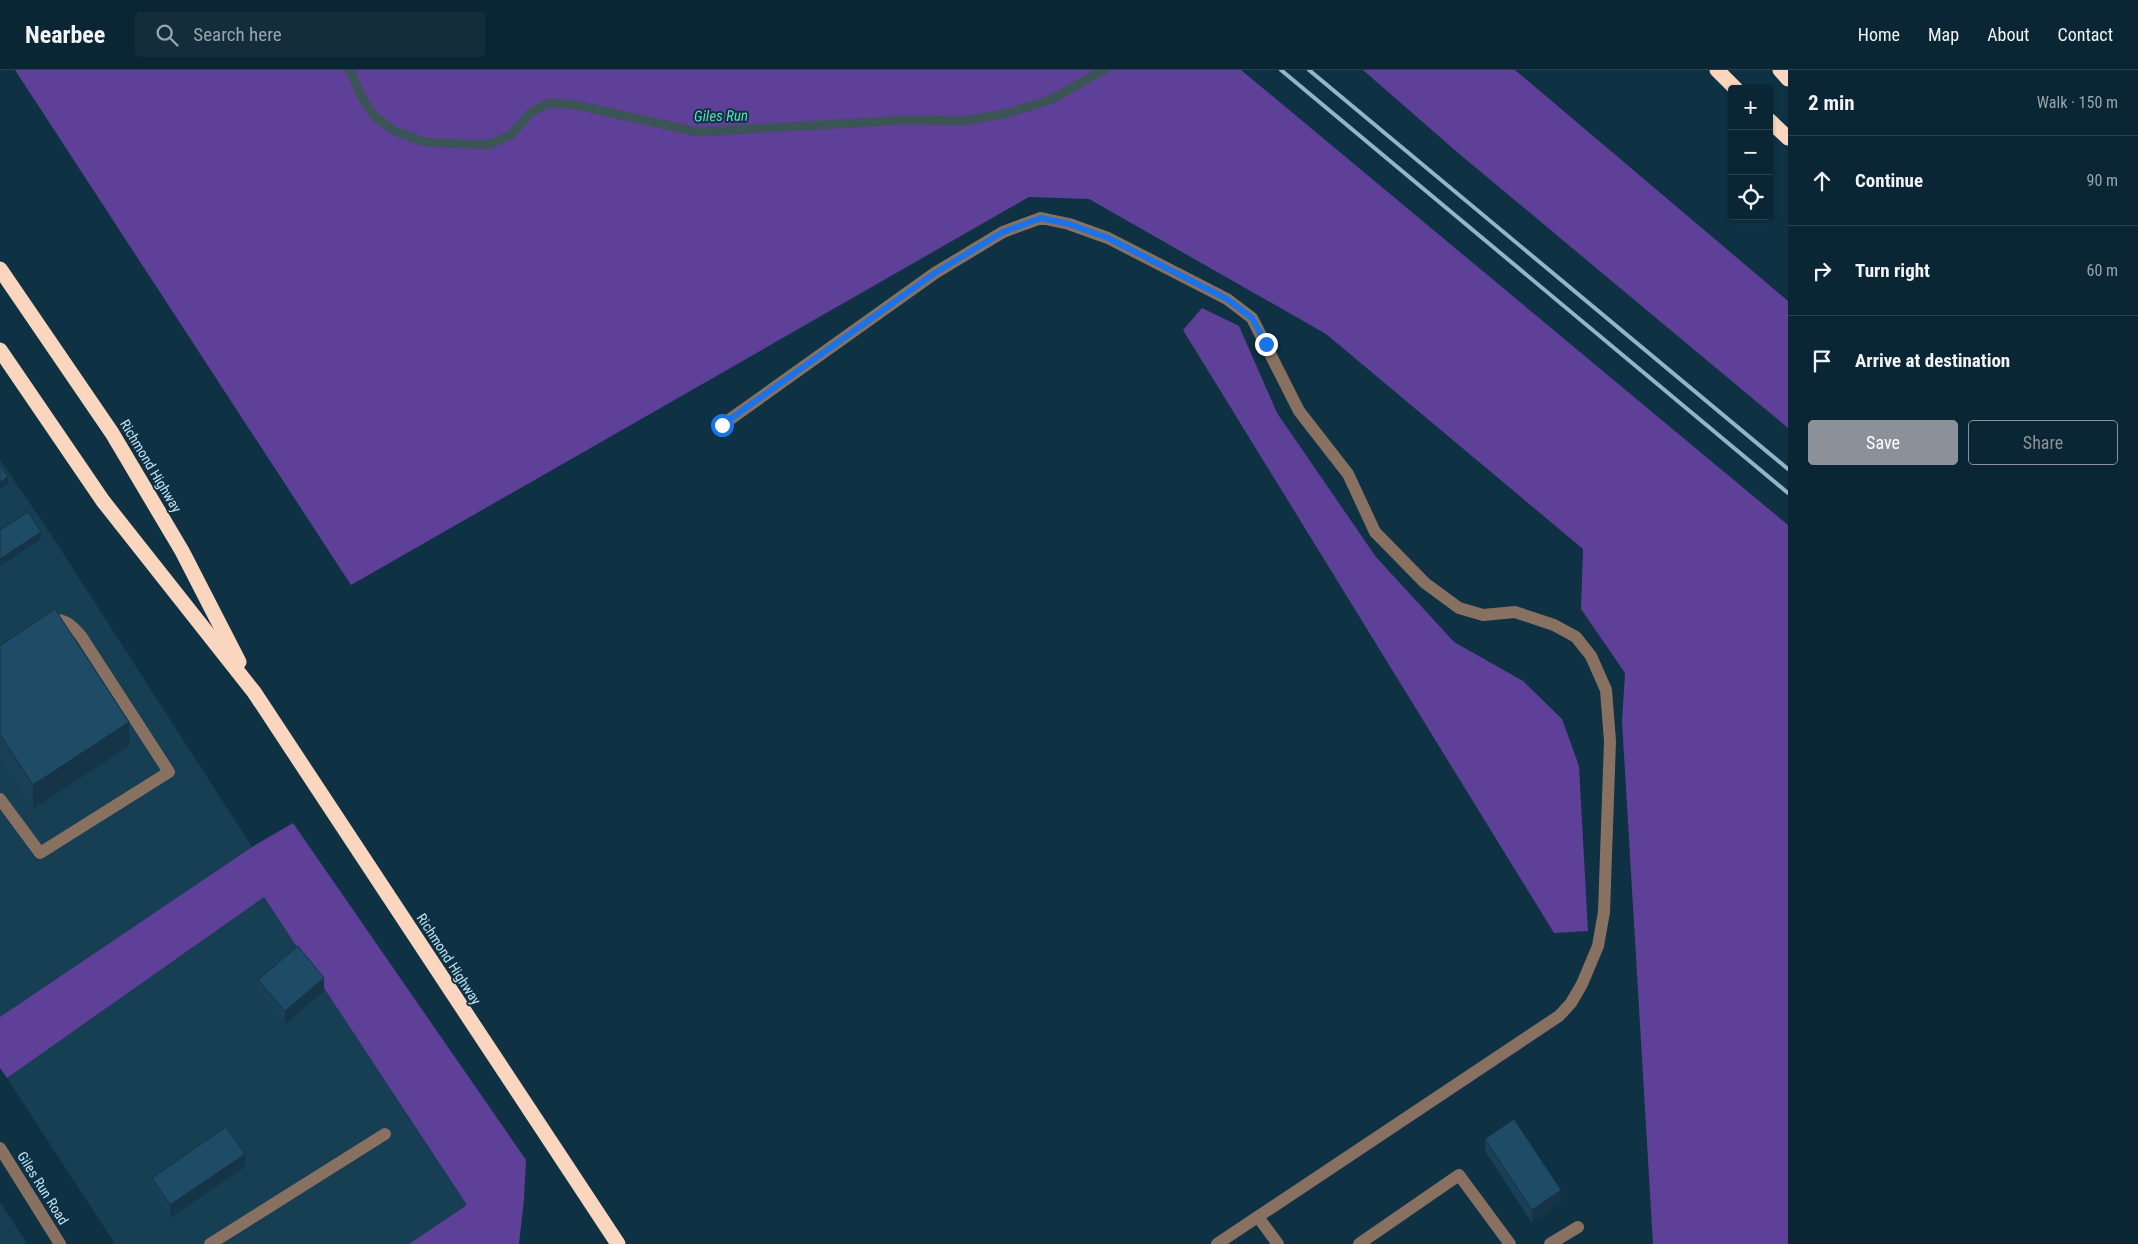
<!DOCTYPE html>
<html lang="en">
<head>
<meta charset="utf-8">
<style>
  :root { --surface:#0a2533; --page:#132d3b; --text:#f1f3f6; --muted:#99a5ac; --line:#2a424e; --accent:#8c9099 }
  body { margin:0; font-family:"Roboto Condensed",sans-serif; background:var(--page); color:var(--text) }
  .controls { position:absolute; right:15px; top:15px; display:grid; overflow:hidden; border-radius:5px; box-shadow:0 1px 4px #0004 }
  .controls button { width:45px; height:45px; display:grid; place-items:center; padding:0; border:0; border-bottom:1px solid var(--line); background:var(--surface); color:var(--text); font:25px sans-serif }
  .stop { position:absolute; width:15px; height:15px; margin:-11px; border:4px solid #1a73e8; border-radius:50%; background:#fff }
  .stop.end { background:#1a73e8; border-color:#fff; box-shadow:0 1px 5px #0008 }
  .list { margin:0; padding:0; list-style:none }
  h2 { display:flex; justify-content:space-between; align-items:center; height:65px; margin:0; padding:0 20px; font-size:21px }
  h2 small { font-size:16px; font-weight:400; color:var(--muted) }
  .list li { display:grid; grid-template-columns:32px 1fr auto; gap:15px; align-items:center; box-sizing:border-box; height:90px; padding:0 20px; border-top:1px solid var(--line) }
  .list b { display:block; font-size:19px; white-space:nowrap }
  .list em { font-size:16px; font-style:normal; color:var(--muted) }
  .actions { display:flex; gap:10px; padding:15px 20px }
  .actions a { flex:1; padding:11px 0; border:1px solid var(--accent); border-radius:5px; text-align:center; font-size:18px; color:var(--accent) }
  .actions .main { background:var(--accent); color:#fff }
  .icon { flex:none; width:28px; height:28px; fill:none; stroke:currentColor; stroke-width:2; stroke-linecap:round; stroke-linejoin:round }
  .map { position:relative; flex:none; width:1788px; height:1174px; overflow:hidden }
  header { display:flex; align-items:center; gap:30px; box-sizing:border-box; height:70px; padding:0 25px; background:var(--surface); border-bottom:1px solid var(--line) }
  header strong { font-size:24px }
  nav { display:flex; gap:28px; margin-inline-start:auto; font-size:18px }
  .search { width:350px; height:45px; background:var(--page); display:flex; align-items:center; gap:12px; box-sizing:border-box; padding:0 18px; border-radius:5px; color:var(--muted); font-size:19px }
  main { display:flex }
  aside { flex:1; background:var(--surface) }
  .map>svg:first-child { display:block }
  .built { fill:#173f54 }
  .green { fill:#5e4098 }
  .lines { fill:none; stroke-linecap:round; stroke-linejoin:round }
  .stream { stroke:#3b5456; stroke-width:9 }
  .minor { stroke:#897161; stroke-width:12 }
  .highway { stroke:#f9d6bd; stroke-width:15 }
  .rail { stroke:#94b5c9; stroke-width:4 }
  .wall { fill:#1a4057 }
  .shaded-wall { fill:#153447 }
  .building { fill:#1e4b65; stroke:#153447 }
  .route { stroke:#1a73e8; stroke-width:6 }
  .labels { text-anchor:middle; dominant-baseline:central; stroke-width:4; stroke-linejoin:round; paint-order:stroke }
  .street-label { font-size:14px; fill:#c2e2f6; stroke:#0e3144 }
  .water-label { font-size:15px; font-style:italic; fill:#5fd8bd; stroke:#0e3144 }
</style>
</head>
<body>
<header>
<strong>Nearbee</strong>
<div class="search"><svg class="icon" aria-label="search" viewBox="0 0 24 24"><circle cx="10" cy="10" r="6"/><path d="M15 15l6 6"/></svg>Search here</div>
<nav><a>Home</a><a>Map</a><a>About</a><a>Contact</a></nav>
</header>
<main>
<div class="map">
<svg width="1788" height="1174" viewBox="0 0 1788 1174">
  <rect width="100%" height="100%" fill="#0e3144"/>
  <g class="built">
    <polygon points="0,390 52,466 252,777 0,947"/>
    <polygon points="264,827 468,1136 409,1174 115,1174 7,1008"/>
    <polygon points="0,1132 27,1174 0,1174"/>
  </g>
  <g class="green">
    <polygon points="15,0 1241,0 1788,455 1788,1174 1653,1174 1622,651 1625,603 1581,539 1583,479 1326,264 1089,129 1029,127 351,515"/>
    <polygon points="1363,0 1515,0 1788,231 1788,358 1457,82"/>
    <polygon points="1202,238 1239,256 1277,343 1376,487 1454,572 1523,611 1562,649 1579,696 1588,861 1554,863 1183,260"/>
    <polygon points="293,753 526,1090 524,1129 519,1174 409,1174 467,1135 264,827 7,1008 0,998 0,947 252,777"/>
  </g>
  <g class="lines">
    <polyline class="stream" points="350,0 362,28 375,47 395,61 424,72 487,75 511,65 530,43 548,33 576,35 697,62 906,50 965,51 1008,43 1050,30 1104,0"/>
    <g class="minor">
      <polyline points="722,355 935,203 1003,162 1041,148 1069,154 1108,168 1227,229 1252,248 1299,341 1348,404 1375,462 1425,513 1459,538 1483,545 1515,542 1554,555 1576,567 1591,586 1606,620 1610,671 1604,842 1598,876 1582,914 1571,933 1559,946 1217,1174"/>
      <path d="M0,729l40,54 129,-81 -88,-136c-10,-12 -19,-20 -34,-14"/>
      <polyline points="0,1078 60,1174"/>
      <polyline points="1258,1147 1278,1174"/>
      <polyline points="210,1174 385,1064"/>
      <polyline points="1359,1174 1459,1105 1510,1174"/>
      <polyline points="1550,1174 1578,1157"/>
    </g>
    <g class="highway">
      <polyline points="1717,0 1736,19"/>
      <polyline points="1780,0 1788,9"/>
      <polyline points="1769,50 1788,68"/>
      <polyline points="0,199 112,363 182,481 239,592"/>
      <polyline points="0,280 103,431 254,622 618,1174"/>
    </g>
    <g class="rail">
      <polyline points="1281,0 1788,423"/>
      <polyline points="1309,0 1788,399"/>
    </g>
  </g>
  <g class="wall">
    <polygon points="0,576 129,676 33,739 0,688"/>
    <polygon points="258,910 324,921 285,954 258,922"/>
    <polygon points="1485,1069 1561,1133 1532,1153 1485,1081"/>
    <polygon points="245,1097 170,1148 152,1121 152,1108"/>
  </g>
  <g class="shaded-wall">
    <polygon points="8,407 8,413 0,419 0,412"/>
    <polygon points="41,462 41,469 0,496 0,489"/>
    <polygon points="129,652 129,676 33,739 33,715"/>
    <polygon points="324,908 324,921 285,954 285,941"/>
    <polygon points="245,1084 245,1097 170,1148 170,1135"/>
    <polygon points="1561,1120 1561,1133 1532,1153 1532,1140"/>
  </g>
  <g class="building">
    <polygon points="0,395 8,407 0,412"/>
    <polygon points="28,442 41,462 0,489 0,460"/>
    <polygon points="55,539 129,652 33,715 0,664 0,576"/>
    <polygon points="298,876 324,908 285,941 258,910"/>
    <polygon points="1514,1049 1561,1120 1532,1140 1485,1069"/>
    <polygon points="226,1057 245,1084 170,1135 152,1108"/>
  </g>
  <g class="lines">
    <polyline class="route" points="722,355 935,203 1003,162 1041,148 1069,154 1108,168 1227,229 1252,248 1266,274"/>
  </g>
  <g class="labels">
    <g class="street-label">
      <text transform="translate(151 396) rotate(59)">Richmond Highway</text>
      <text transform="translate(449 889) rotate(57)">Richmond Highway</text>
      <text transform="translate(43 1118) rotate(58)">Giles Run Road</text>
    </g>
    <g class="water-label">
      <text transform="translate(721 46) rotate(-1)">Giles Run</text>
    </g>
  </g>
</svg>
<div class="controls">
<button>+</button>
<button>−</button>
<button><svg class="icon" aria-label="locate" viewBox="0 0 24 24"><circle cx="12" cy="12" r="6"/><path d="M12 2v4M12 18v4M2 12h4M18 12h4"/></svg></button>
</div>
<div class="stop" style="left:722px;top:355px"></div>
<div class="stop end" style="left:1266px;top:274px"></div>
</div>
<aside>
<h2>2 min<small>Walk · 150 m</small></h2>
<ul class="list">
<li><svg class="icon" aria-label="ahead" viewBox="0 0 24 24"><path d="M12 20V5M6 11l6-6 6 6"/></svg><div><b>Continue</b></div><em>90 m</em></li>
<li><svg class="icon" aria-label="right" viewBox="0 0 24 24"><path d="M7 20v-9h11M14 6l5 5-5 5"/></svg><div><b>Turn right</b></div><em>60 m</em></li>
<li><svg class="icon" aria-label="arrive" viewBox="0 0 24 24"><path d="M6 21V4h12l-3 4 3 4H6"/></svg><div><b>Arrive at destination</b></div></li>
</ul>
<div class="actions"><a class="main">Save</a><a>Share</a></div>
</aside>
</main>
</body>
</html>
